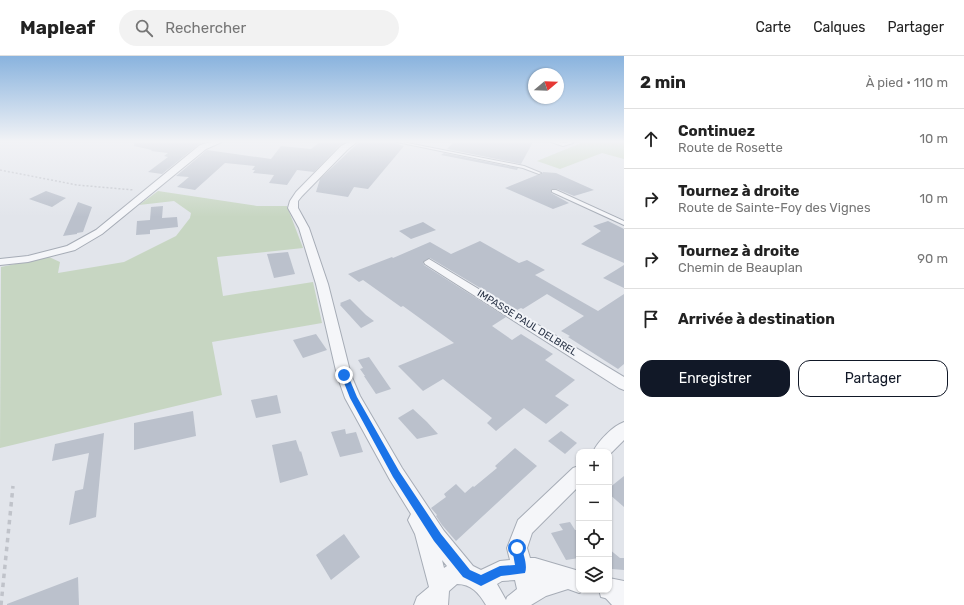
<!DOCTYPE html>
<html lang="fr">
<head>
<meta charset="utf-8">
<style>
  :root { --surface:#fff; --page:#f2f2f2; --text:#222; --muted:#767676; --line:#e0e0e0; --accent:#111827 }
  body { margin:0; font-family:Rubik,sans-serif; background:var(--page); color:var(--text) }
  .controls { position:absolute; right:12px; bottom:12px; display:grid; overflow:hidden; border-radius:8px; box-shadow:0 1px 3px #0004 }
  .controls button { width:36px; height:36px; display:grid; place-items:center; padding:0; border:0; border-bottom:1px solid var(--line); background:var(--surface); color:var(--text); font:20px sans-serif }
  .compass { position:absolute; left:528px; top:12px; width:36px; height:36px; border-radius:50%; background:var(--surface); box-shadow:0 1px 3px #0004; rotate:71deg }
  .stop { position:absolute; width:12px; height:12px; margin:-9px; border:3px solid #1a73e8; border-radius:50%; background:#fff }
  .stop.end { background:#1a73e8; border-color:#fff; box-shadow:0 1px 4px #0008 }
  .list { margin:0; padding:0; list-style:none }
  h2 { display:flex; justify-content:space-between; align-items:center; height:52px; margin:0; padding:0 16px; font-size:17px }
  h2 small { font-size:13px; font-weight:400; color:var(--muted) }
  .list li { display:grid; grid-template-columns:26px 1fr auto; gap:12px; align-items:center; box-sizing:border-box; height:60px; padding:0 16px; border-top:1px solid var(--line) }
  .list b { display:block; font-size:15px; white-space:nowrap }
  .list p { margin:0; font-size:13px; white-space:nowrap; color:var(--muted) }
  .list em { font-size:13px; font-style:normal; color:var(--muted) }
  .actions { display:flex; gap:8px; padding:12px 16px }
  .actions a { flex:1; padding:9px 0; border:1px solid var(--accent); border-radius:12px; text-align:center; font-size:14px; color:var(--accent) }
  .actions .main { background:var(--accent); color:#fff }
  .icon { flex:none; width:22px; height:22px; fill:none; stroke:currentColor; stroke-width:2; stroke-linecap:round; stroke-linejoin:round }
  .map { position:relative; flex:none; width:624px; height:549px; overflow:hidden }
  header { display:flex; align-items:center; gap:24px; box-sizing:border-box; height:56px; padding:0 20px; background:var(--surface); border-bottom:1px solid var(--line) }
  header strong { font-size:19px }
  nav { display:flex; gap:22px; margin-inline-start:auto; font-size:14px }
  .search { width:280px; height:36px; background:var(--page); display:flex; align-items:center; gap:10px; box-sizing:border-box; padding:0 14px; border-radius:22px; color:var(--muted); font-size:15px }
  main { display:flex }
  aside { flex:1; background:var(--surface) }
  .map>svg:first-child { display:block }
  .green { fill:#c7d6c2 }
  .building { fill:#bbc1cc }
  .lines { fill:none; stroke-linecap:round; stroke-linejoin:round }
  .service-casing { stroke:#a6acb6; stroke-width:2 }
  .minor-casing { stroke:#a6acb6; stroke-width:2 }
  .path-far1 { stroke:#c0c3ca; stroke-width:1.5; stroke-dasharray:2 2; stroke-linecap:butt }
  .path { stroke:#c0c3ca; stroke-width:3.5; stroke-dasharray:4.5 4.5; stroke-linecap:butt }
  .service { fill:#f5f6f9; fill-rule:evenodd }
  .minor { fill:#f5f6f9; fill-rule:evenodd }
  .route { fill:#1a73e8 }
  .labels { text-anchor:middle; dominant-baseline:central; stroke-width:4; stroke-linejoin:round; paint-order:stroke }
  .street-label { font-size:10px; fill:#283245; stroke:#f2f4f8 }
</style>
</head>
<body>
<header>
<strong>Mapleaf</strong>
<div class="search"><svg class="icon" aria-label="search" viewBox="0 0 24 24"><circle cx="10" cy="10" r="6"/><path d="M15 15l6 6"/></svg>Rechercher</div>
<nav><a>Carte</a><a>Calques</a><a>Partager</a></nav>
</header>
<main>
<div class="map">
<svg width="624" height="549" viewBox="0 0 624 549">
  <rect width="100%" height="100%" fill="#e2e5eb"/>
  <g class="green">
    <polygon points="586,85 624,85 624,103 602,97 560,113 537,105"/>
    <polygon points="158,135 257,150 287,150 303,192 217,201 223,240 313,226 322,267 212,286 222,339 0,392 1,211 49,201 60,206 58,217 124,206 176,180 190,162 191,157 174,145 139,149"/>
  </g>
  <g class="building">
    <polygon points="134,85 203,85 162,118 148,116 168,101 164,100 168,97 151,95 152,94 134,90"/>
    <polygon points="321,85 349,85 340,89 314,116 297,114 287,129 269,127 274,119 253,117 255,114 252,114 255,110 225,107 195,134 177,131 189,121 176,120 207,94 271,103 281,90 311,93"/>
    <polygon points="360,85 391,85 392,86 404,90 368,133 354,131 348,141 316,136 320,123"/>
    <polygon points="455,85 524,85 533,86 521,108 447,93"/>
    <polygon points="444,97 518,112 517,114 441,99"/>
    <polygon points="543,116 556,117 594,134 574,140 557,133 551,133 551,137 569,147 553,153 505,132 537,119 540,119"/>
    <polygon points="46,135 66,142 52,151 29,143"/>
    <polygon points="78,146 92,151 83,176 77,177 77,178 63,180"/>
    <polygon points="163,150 162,162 177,161 178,171 150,174 150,178 136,179 137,165 150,164 151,151"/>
    <polygon points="608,165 624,173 624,207 581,188 601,175 593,170"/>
    <polygon points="423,166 436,174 411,183 399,175"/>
    <polygon points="480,185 519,207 527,204 545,214 535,219 598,255 624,238 624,308 618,313 568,281 570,280 561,275 584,260 547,238 523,253 521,252 517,254 430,202 423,206 424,209 506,261 492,270 512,284 521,278 553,298 545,304 575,324 555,340 569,349 546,368 524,352 496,375 487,367 492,362 443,323 423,335 398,310 454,287 403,250 401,251 363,224 359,226 348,218 392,201 393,202 430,186 451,198"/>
    <polygon points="288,196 295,218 274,222 267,198"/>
    <polygon points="624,209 624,232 603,222"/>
    <polygon points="350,243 366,259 374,265 361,272 340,249 341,248 340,247"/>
    <polygon points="316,278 327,294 303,302 293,284"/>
    <polygon points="369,301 391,333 376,338 364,320 365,320 360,313 363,312 358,304"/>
    <polygon points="277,339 281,357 256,362 251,344"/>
    <polygon points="413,353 427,366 438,378 417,383 398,362"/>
    <polygon points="193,355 196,380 134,394 134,367"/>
    <polygon points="345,373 346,378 356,376 363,396 340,401 331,376"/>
    <polygon points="561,375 577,387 565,398 548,385"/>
    <polygon points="104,377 96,461 69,469 75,435 83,433 89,397 52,405 55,388"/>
    <polygon points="296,384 300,396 301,395 308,419 280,427 272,389"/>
    <polygon points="515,392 537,410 456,485 442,469 436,460 437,459 431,452 446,441 444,438 456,428 465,437 473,430 474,431 497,412 495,410"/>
    <polygon points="624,420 624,451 609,438 609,432"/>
    <polygon points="570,466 575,474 579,474 579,502 566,504 551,477 563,474 559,468"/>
    <polygon points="344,478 360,501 331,524 316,499"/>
    <polygon points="609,493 620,502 624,502 624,514 612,513 609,508"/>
    <polygon points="78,521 79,549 7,549 7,548"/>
  </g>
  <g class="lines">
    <g class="service-casing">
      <g id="service">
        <polygon points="392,85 397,85 524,110 541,117 539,118 523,112"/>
        <path d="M548,85c7,-1 13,3 20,2l-1,-2h4l2,2 -10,3z"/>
        <polygon points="552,134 556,134 624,165 624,169 552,136"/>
        <polygon points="609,530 624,545 624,549 612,549 602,538 600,534 609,534"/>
      </g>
    </g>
    <g class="minor-casing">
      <g id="minor">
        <polygon points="215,85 224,85 206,93 102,178 75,194 28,206 0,209 0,203 28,200 67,190 96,174 200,89"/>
        <path d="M351,85h7l-11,9 -45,46 -4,5v7l11,20 19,56 23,91 9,21 42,72 42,63 29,35 8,4 19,-9 10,-1 -3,-12 11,-28 55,-52 6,-2v20l-47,47 -5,15 3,10h5l44,13v19h6l-6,3 -11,-4 -22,7 -15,9h-45c-7,-12 -15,-21 -29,-21l-8,7 -1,14h-34l3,-8 12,-10 -14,-53 -7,-14 3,-6 -21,-34 -45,-82 -8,-23 -21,-91 -17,-56 -11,-20 2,-7 6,-9 45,-46zM442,504l5,6 -3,2zM515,524l2,9 -10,8 -1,3 -9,-16 5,-3z"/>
        <polygon points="429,203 624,321 624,334 619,332 425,208 424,206"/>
        <path d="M624,366v18l-15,15v-3h-16c5,-11 20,-26 31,-30z"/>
        <polygon points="609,522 624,525 624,547 601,541 599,534 609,534"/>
      </g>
    </g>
    <polyline class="path-far1" points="0,114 77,129 134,134"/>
    <polyline class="path" points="1,549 13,430"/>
    <use href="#service" class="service"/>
    <use href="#minor" class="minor"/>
  </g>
  <linearGradient id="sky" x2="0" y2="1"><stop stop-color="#89b3de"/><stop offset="0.53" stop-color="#f2f3f6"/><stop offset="1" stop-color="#f2f3f6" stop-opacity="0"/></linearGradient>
  <rect width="624" height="161" fill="url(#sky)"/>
  <path class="route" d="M344,316l3,1 10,24 42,74 42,63 29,36 11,5 19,-9 15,-1 -3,-17 1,-4 4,-1 3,1c3,8 8,21 5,29l-24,3 -20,10 -18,-9 -29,-36 -41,-64 -43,-79 -9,-23z"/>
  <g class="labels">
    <g class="street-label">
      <text transform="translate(527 267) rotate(32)">IMPASSE PAUL DELBREL</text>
    </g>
  </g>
</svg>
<div class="controls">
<button>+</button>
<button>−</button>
<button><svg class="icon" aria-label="locate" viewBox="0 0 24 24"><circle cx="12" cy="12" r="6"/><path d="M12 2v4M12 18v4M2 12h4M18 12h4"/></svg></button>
<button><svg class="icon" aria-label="layers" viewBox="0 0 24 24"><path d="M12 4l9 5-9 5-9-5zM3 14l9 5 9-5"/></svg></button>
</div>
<svg class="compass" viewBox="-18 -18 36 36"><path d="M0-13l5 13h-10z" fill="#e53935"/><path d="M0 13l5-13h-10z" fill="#767676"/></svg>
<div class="stop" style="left:517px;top:492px"></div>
<div class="stop end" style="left:344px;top:319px"></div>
</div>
<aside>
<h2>2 min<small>À pied · 110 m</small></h2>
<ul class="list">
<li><svg class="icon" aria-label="ahead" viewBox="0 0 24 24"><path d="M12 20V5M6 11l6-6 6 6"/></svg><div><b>Continuez</b><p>Route de Rosette</p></div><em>10 m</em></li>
<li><svg class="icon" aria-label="right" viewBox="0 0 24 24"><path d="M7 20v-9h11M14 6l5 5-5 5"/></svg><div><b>Tournez à droite</b><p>Route de Sainte-Foy des Vignes</p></div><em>10 m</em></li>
<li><svg class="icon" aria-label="right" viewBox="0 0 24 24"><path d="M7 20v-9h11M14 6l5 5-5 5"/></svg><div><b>Tournez à droite</b><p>Chemin de Beauplan</p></div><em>90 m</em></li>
<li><svg class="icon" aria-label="arrive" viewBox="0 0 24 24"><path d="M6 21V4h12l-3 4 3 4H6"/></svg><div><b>Arrivée à destination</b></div></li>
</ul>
<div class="actions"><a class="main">Enregistrer</a><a>Partager</a></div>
</aside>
</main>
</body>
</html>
